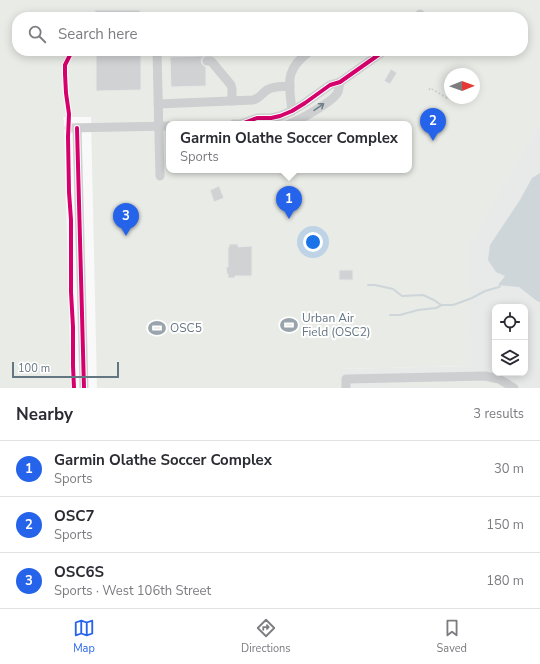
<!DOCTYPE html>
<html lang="en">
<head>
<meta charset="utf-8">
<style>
  :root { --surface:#fff; --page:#f2f2f3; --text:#2b2b33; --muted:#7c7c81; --line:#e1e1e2; --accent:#2563eb }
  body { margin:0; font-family:"Nunito Sans",sans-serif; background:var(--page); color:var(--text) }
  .controls { position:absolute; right:12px; bottom:12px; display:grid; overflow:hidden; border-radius:8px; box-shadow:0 2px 10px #0003 }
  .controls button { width:36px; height:36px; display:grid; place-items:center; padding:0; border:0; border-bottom:1px solid var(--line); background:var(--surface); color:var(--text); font:20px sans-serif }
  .compass { position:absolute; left:444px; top:68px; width:36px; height:36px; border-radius:50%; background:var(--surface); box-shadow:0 2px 10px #0003; rotate:89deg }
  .scale { position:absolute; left:12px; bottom:10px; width:107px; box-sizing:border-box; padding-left:4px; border:2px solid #657683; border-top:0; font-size:11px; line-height:14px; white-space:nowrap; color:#657683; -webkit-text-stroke:3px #fff; paint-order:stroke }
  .you { position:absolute; left:313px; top:242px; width:14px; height:14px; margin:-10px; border:3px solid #fff; border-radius:50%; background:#1a73e8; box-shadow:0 0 0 6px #1a73e833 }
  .badge { display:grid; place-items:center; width:26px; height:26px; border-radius:50%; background:var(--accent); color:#fff; font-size:13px; font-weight:700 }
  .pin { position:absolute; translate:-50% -33px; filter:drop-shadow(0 1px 2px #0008) }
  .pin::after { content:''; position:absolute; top:21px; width:14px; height:12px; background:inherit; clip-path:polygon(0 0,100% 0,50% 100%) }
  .popup { position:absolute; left:166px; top:121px; width:246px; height:52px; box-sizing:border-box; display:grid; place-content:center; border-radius:8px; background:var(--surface); filter:drop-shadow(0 1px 3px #0005); font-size:13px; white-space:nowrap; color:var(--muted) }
  .popup b { font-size:15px; color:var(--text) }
  .popup::after { content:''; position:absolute; left:50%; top:100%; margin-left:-8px; border:8px solid transparent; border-top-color:var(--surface) }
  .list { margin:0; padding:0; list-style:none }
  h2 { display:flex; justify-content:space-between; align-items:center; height:52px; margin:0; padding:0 16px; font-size:17px }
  h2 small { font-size:13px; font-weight:400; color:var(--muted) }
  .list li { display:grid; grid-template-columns:26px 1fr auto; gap:12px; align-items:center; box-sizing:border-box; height:56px; padding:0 16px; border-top:1px solid var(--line) }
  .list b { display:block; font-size:15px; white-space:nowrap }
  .list p { margin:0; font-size:13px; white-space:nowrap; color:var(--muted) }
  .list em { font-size:13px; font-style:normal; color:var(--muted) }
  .icon { flex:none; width:22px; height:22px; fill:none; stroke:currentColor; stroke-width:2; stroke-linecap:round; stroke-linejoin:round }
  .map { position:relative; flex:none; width:540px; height:388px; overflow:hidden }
  .search { position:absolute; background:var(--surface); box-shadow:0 2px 10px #0003; left:12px; right:12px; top:12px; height:44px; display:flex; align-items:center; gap:10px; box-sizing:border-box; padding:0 14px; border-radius:16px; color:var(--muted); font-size:15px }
  .sheet { height:220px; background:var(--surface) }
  nav { display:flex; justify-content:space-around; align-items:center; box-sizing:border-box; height:56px; border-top:1px solid var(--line); background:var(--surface); font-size:11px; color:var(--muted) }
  nav a { display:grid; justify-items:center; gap:2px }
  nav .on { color:var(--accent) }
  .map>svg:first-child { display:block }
  .built { fill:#e8e9e9; fill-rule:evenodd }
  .green { fill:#e8ebe6; fill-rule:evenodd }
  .water { fill:#ced6d9 }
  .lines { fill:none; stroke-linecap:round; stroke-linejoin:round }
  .stream { stroke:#ced6d9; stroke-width:2 }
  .building { fill:#d0d2d3; stroke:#e8e8e8 }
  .path { stroke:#cbcccd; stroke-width:1.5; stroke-dasharray:2 2; stroke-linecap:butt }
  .minor { stroke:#cecfd0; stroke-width:9 }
  .cycleway-casing { stroke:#fff; stroke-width:6 }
  .cycleway { stroke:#d6006c; stroke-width:4 }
  .oneway { stroke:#707f8b }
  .labels { text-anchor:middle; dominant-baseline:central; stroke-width:4; stroke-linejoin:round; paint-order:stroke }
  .poi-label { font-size:12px; fill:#657683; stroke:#fff; text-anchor:start }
</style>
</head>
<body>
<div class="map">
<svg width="540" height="388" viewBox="0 0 540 388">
  <rect width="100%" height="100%" fill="#f9f9f9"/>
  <path class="built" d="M540,123v265h-200v-19l131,-3 -3,-119zM495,307h30v66h-30z"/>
  <g class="green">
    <path d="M0,0h540v123l-71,125 2,118 -131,3v19h-243l-6,-271h-28l1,5 7,266h-71zM17,17h506v34h-506zM450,74h24v24h-24zM169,124h240v46h-240z"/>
    <polygon points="486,380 498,383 506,388 434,388 433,386 390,386 390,382"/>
  </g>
  <polygon class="water" points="540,173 540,302 537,301 519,287 498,285 505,276 496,272 488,260 490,245 520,200 532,178"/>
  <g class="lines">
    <g class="stream">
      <polyline points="368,285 375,285 393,289 402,296 423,295 434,300 441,305"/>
      <polyline points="390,315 400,315 418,310 436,308 442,305 453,305 472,298 485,291 499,287 500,286"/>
    </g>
  </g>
  <g class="building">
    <rect x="95" y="10" width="45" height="7"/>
    <polygon points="96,51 141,51 141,90 96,91"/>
    <polygon points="204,56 202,58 201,61 202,64 206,67 206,86 171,87 170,57"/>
    <polygon points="391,69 397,73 390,84 384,81"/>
    <polygon points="219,186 224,198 214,202 210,190"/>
    <polygon points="229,244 238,244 238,247 252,246 252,276 235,276 235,278 228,278 228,274 227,274 226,267 228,267 228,247 229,247"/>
    <rect x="339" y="270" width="14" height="10"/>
  </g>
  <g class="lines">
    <polyline class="path" points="429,90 430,88 447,98 450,93"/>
    <g class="minor">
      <polyline points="420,14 421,17"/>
      <polyline points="157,51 160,176"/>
      <polyline points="207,61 211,61 231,85 232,89 232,101"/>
      <path d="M158,104l95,-4c8,-2 10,-9 16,-11 6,-3 14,-2 21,-3"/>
      <path d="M292,111c-3,-29 -8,-41 18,-60"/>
      <polyline points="234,124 241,124 257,118 271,118 280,116 292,111 305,103 330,85 340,82 384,51"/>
      <path d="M289,124c11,-4 45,-23 49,-32 1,-3 1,-7 2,-10"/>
      <polyline points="69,128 169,126"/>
      <polyline points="77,128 84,388"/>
      <polyline points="346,388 346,379 485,376 499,379 514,388"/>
    </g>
    <g class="cycleway-casing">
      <g id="cycleway">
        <polyline points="72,51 65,65 65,74 66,93 69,114 68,137 69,192 71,220 71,292 73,327 73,366 74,388"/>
        <polyline points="234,124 241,124 257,118 271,118 280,116 292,111 305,103 330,85 340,82 384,51"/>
        <polyline points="77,128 84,388"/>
      </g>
    </g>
    <use href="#cycleway" class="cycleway"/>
  </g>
  <defs><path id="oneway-shaft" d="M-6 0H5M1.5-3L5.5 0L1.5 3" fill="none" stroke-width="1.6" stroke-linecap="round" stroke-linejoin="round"/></defs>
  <use class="oneway" href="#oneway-shaft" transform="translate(319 107) rotate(-35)"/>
  <defs>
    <g id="stadium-bare" transform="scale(1.38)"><path d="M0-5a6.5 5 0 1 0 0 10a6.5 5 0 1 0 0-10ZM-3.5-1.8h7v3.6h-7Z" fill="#99a4ac" stroke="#fff" stroke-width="2.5" paint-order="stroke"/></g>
  </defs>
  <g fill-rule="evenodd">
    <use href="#stadium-bare" x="289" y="325"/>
    <use href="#stadium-bare" x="157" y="328"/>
  </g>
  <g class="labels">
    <g class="poi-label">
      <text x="302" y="318">Urban Air<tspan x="302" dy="14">Field (OSC2)</tspan></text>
      <text x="170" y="328">OSC5</text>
    </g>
  </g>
</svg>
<div class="controls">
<button><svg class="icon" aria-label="locate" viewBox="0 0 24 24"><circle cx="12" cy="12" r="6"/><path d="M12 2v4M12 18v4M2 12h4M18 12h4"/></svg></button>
<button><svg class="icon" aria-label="layers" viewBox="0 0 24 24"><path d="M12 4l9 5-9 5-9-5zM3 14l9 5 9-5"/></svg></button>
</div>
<svg class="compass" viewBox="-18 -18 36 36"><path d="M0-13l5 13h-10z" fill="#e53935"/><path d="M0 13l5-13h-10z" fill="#7c7c81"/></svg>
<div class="scale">100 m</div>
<div class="you"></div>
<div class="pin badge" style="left:289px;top:219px">1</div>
<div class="popup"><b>Garmin Olathe Soccer Complex</b>Sports</div>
<div class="pin badge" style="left:433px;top:141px">2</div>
<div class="pin badge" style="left:126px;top:236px">3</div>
<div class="search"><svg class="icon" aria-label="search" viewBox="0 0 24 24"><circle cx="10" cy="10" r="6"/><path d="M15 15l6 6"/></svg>Search here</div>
</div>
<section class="sheet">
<h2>Nearby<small>3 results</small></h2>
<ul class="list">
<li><span class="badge">1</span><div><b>Garmin Olathe Soccer Complex</b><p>Sports</p></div><em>30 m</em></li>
<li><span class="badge">2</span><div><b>OSC7</b><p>Sports</p></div><em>150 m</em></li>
<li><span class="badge">3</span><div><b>OSC6S</b><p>Sports · West 106th Street</p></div><em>180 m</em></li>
</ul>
</section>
<nav>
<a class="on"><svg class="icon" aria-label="map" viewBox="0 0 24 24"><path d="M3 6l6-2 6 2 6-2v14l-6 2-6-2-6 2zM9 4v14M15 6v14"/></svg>Map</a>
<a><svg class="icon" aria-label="directions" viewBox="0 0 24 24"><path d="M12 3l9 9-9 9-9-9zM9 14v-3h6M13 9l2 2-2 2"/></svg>Directions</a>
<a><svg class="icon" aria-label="saved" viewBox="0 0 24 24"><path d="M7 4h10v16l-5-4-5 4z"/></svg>Saved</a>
</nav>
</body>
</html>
